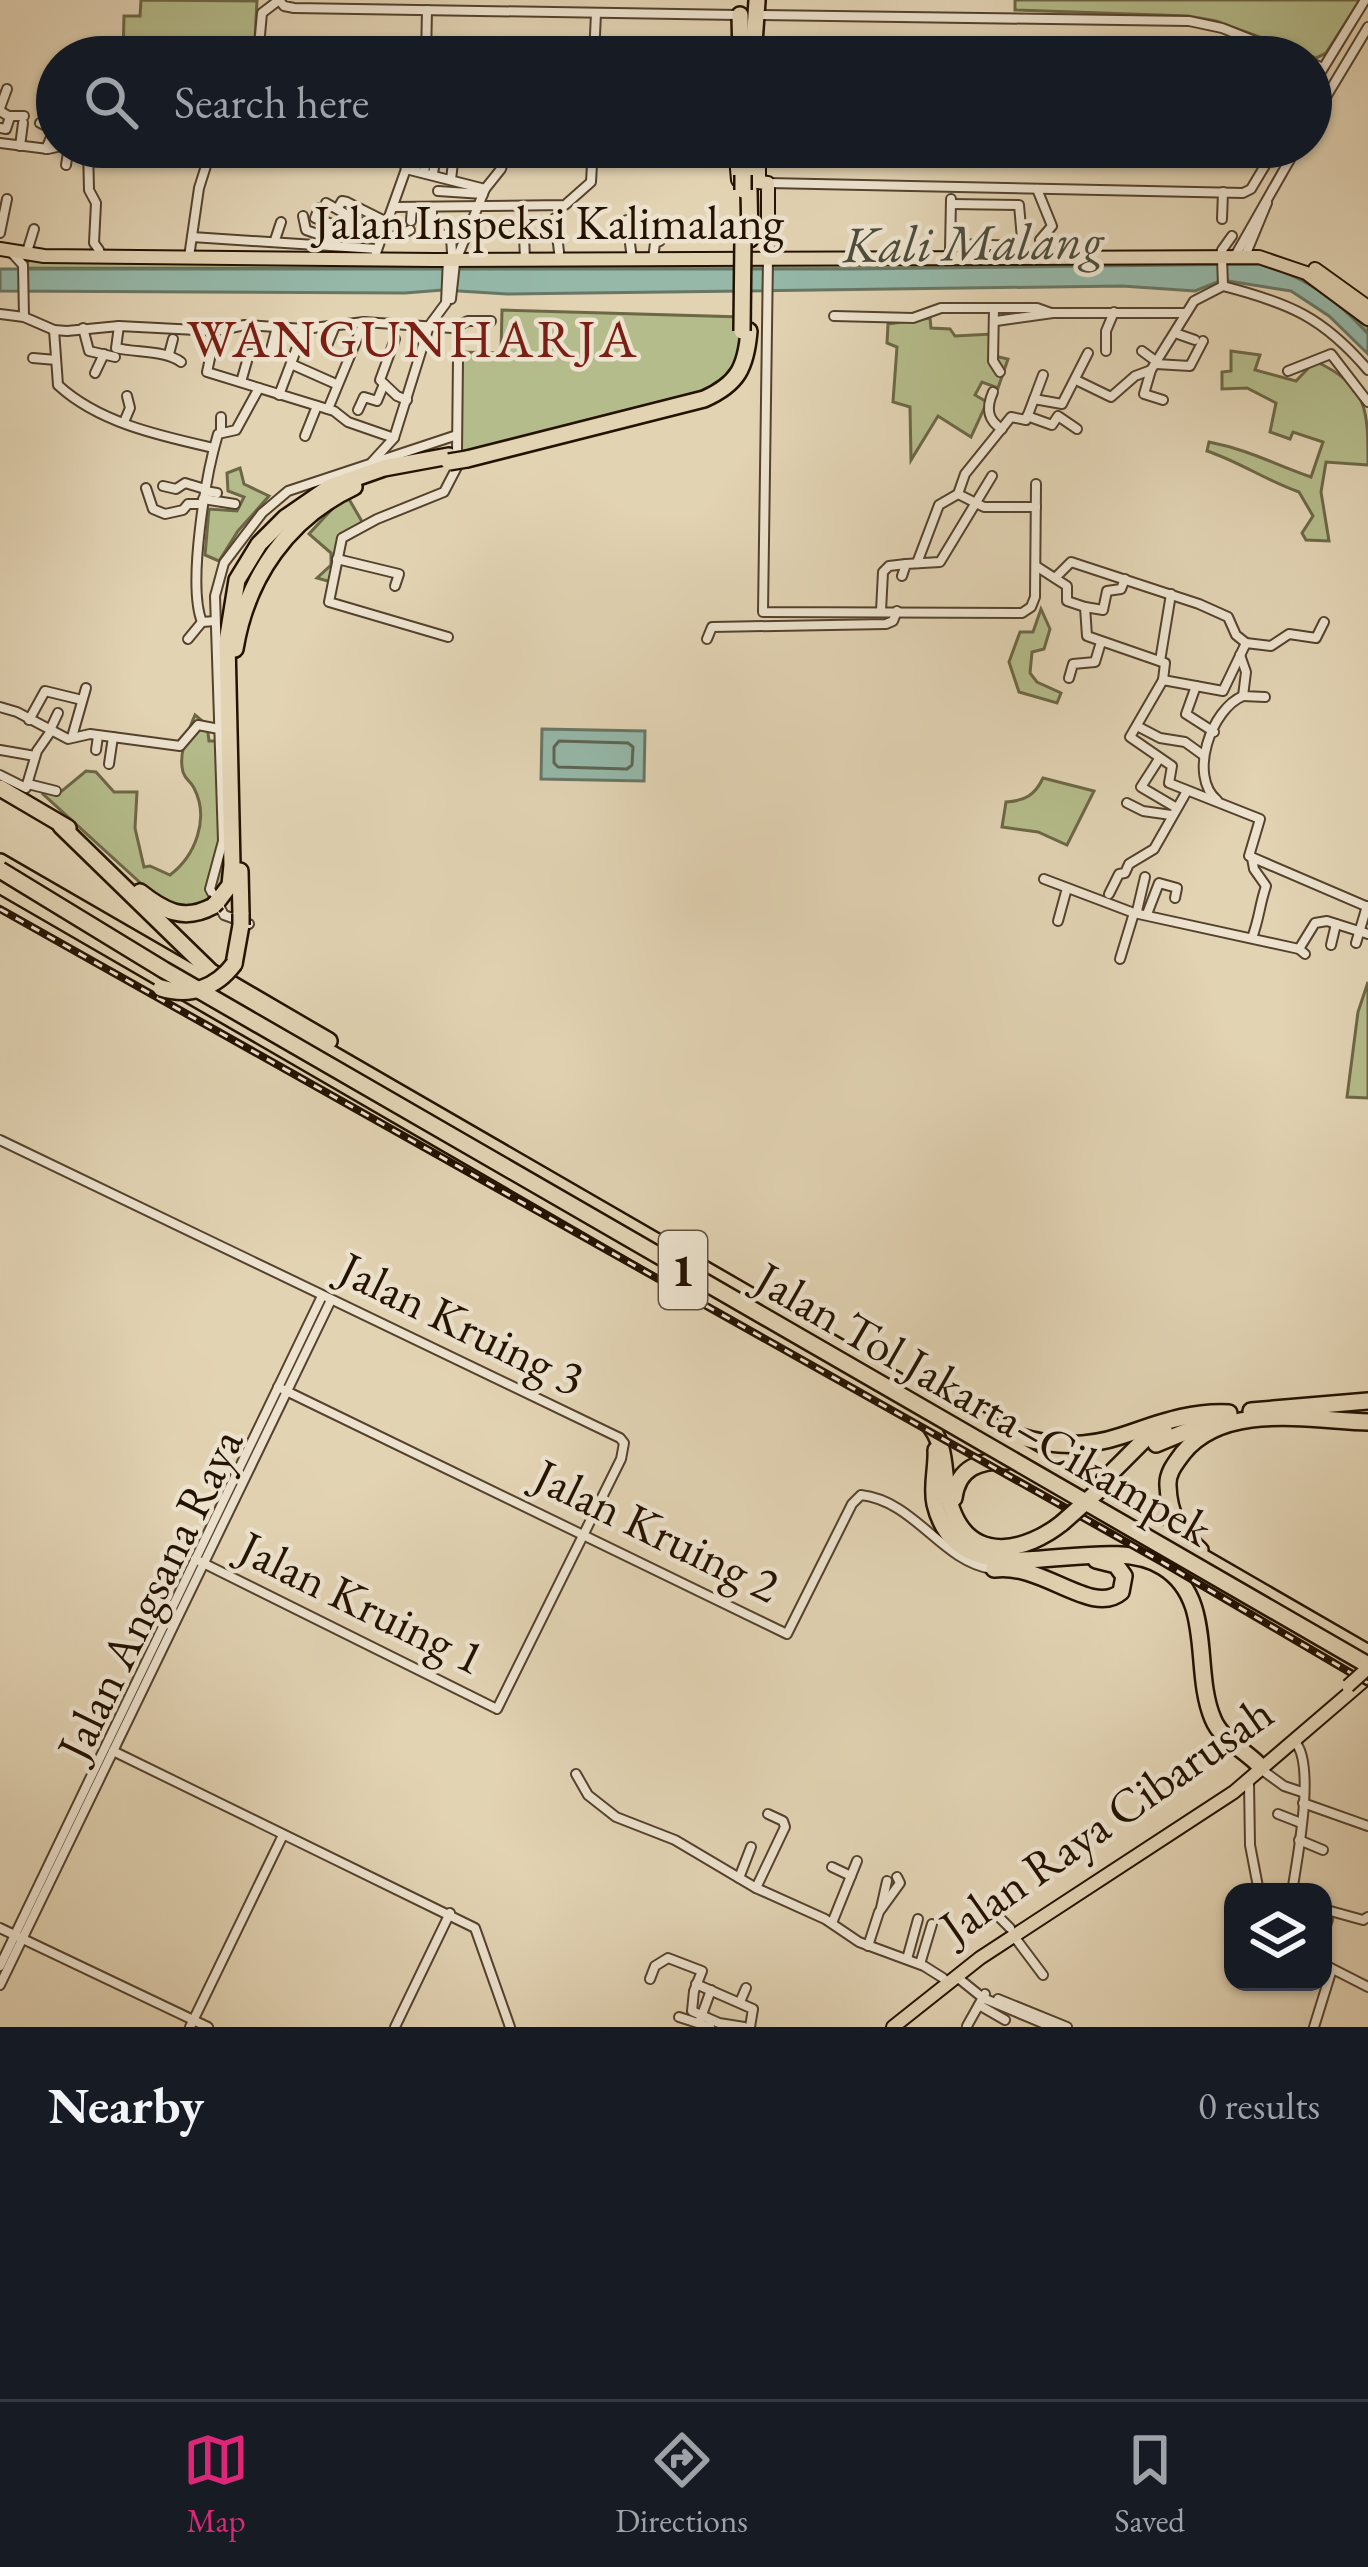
<!DOCTYPE html>
<html lang="en">
<head>
<meta charset="utf-8">
<style>
  :root { --surface:#171b24; --page:#20242c; --text:#f1f3f6; --muted:#9ea1a6; --line:#363941; --accent:#db2777 }
  body { margin:0; font-family:"EB Garamond",serif; background:var(--page); color:var(--text) }
  .controls { position:absolute; right:36px; bottom:36px; display:grid; overflow:hidden; border-radius:24px; box-shadow:0 3px 9px #0004 }
  .controls button { width:108px; height:108px; display:grid; place-items:center; padding:0; border:0; border-bottom:3px solid var(--line); background:var(--surface); color:var(--text); font:60px sans-serif }
  .list { margin:0; padding:0; list-style:none }
  h2 { display:flex; justify-content:space-between; align-items:center; height:156px; margin:0; padding:0 48px; font-size:51px }
  h2 small { font-size:39px; font-weight:400; color:var(--muted) }
  .icon { flex:none; width:66px; height:66px; fill:none; stroke:currentColor; stroke-width:2; stroke-linecap:round; stroke-linejoin:round }
  .map { position:relative; flex:none; width:1368px; height:2027px; overflow:hidden }
  .search { position:absolute; background:var(--surface); box-shadow:0 3px 9px #0004; left:36px; right:36px; top:36px; height:132px; display:flex; align-items:center; gap:30px; box-sizing:border-box; padding:0 42px; border-radius:66px; color:var(--muted); font-size:45px }
  .sheet { height:372px; background:var(--surface) }
  nav { display:flex; justify-content:space-around; align-items:center; box-sizing:border-box; height:168px; border-top:3px solid var(--line); background:var(--surface); font-size:33px; color:var(--muted) }
  nav a { display:grid; justify-items:center; gap:6px }
  nav .on { color:var(--accent) }
  .map>svg:first-child { display:block }
  .green { fill:#b5bc8b; stroke:#6c6746; stroke-width:3 }
  .water { fill:#95b8a9; stroke:#687665; stroke-width:3 }
  .lines { fill:none; stroke-linecap:round; stroke-linejoin:round }
  .shore { stroke:#5c6554; stroke-width:3 }
  .river { stroke:#95b8a9; stroke-width:8 }
  .minor-casing { stroke:#54422d; stroke-width:12 }
  .major-casing { stroke:#241200; stroke-width:16 }
  .highway-casing { stroke:#241200; stroke-width:20 }
  .minor { stroke:#ece2ce; stroke-width:8 }
  .major { stroke:#e2d3b3; stroke-width:12 }
  .highway { stroke:#e2d3b3; stroke-width:15 }
  .rail-casing { stroke:#241200; stroke-width:8 }
  .rail { stroke:#ece2ce; stroke-width:3; stroke-dasharray:9; stroke-linecap:butt }
  .major-bridge-casing { stroke:#241200; stroke-width:16; stroke-linecap:butt }
  .highway-bridge-casing { stroke:#241200; stroke-width:20; stroke-linecap:butt }
  .major-bridge { stroke:#e2d3b3; stroke-width:12 }
  .highway-bridge { stroke:#e2d3b3; stroke-width:15 }
  .labels { text-anchor:middle; dominant-baseline:central; stroke-width:9; stroke-linejoin:round; paint-order:stroke }
  .shield { fill:#ece2ce; stroke:#60503e; stroke-width:3 }
  .shield-label { font-size:45px; font-weight:bold; fill:#241200 }
  .street-label { font-size:48px; fill:#241200; stroke:#ece2ce }
  .water-label { font-size:51px; font-style:italic; fill:#4c4c3b; stroke:#ece2ce }
  .quarter-label { font-size:54px; letter-spacing:3px; fill:#7a1f14; stroke:#ece2ce }
</style>
</head>
<body>
<div class="map">
<svg width="1368" height="2027" viewBox="0 0 1368 2027">
  <rect width="100%" height="100%" fill="#e2d3b3"/>
  <filter id="stains"><feTurbulence type="fractalNoise" baseFrequency=".00167" numOctaves="4"/><feColorMatrix values="0 0 0 0 .2 0 0 0 0 .09 0 0 0 0 .02 0 0 0 .5 -.17"/></filter>
  <radialGradient id="worn" r=".72"><stop offset=".6" stop-color="#630" stop-opacity="0"/><stop offset="1" stop-color="#630" stop-opacity=".3"/></radialGradient>
  <g class="green">
    <polygon points="141,0 257,1 254,57 123,57 124,16 140,16"/>
    <polygon points="1015,0 1360,0 1326,53 1316,58 1216,21 1188,16 1015,10"/>
    <polygon points="32,256 1259,257 1287,264 1368,319 1368,334 1346,309 1215,263 861,269 23,268"/>
    <path d="M502,310l240,7c-1,45 -4,54 -43,77l-242,60 2,-102 42,1z"/>
    <polygon points="930,318 931,328 950,329 955,336 992,334 990,355 1008,359 998,388 982,382 975,395 987,402 971,437 938,416 911,460 910,407 893,402 897,347 887,343 888,324"/>
    <path d="M1231,351l29,4 -5,15 41,11 19,-20c53,25 53,48 53,104l-42,-3 -5,30 8,49 -23,-1 -4,-7 11,-17 -14,-24c-32,-11 -59,-30 -92,-41l2,-9c41,8 64,22 102,35l12,-35 -30,-10 -3,7 -20,-7 6,-29 -29,-15 -25,1v-17l9,-1z"/>
    <polygon points="240,468 244,484 269,496 238,531 219,561 205,555 209,509 237,511 244,497 228,491 227,473"/>
    <polygon points="346,494 364,525 342,538 331,582 317,578 331,565 331,553 309,534"/>
    <polygon points="1041,609 1050,629 1044,649 1032,652 1030,673 1037,682 1061,693 1057,703 1019,692 1009,662 1020,632 1033,632"/>
    <path d="M195,715l12,10 2,16h17c2,55 30,200 -69,157l-114,-104 5,-6 14,3 24,-20 10,1 18,20h23l-2,36 9,39 6,-1 20,9c25,-19 40,-56 24,-87 -4,-8 -8,-7 -11,-16 -5,-19 5,-40 12,-57z"/>
    <path d="M1043,778l51,13 -27,54 -29,-13 -36,-5 4,-25c19,-1 29,-7 37,-24z"/>
    <polygon points="1368,982 1368,1098 1347,1097 1358,1012"/>
  </g>
  <g class="water">
    <path d="M1259,264c45,12 78,35 109,70v20l-39,-38 -38,-25 -69,-11 -27,11 -73,-5 -615,8 -64,-4 -38,3 -405,-2v-22h851z"/>
    <polygon points="542,729 645,731 644,781 541,779"/>
  </g>
  <g class="lines">
    <polygon class="shore" points="559,741 628,743 633,747 632,765 627,769 558,767 554,763 554,747"/>
    <g class="river">
      <polyline points="1077,277 1170,276"/>
      <polyline points="885,279 924,279"/>
      <polyline points="697,280 738,280"/>
      <polyline points="819,280 864,279"/>
    </g>
    <g class="minor-casing">
      <g id="minor">
        <polyline points="279,0 284,6 294,8 738,15"/>
        <polyline points="757,15 1189,21 1222,28 1295,57"/>
        <polyline points="427,53 443,57"/>
        <polyline points="258,57 262,13 279,0"/>
        <polyline points="426,57 427,10"/>
        <polyline points="594,57 596,13"/>
        <polyline points="1311,63 1323,68"/>
        <polyline points="1311,88 1365,0"/>
        <polyline points="0,108 7,89"/>
        <polyline points="0,111 10,117 6,129 0,128"/>
        <polyline points="10,116 24,116"/>
        <polyline points="1311,122 1368,27"/>
        <polyline points="40,123 54,130 46,149"/>
        <polyline points="0,143 48,149 57,147"/>
        <polyline points="20,146 23,123"/>
        <polyline points="88,147 89,190 96,203 94,243 99,250"/>
        <polyline points="66,165 69,147"/>
        <polyline points="406,169 485,189"/>
        <polyline points="424,172 429,147"/>
        <polyline points="433,174 437,147"/>
        <polyline points="451,179 455,147"/>
        <polyline points="768,183 1243,193 1251,189 1276,147"/>
        <polyline points="1037,189 1052,226 1040,240 1044,250"/>
        <polyline points="438,191 483,194"/>
        <path d="M326,203l34,19 -1,5c18,10 31,14 51,3"/>
        <polyline points="951,204 1019,205 1023,250"/>
        <polyline points="393,207 565,205 591,182 593,147"/>
        <polyline points="432,207 432,233 451,236 452,253"/>
        <polyline points="319,208 315,218 332,224 329,238 340,238"/>
        <polyline points="338,208 342,201 347,202 387,222"/>
        <polyline points="303,216 306,230 329,238"/>
        <polyline points="555,218 559,252"/>
        <polyline points="1222,219 1223,192"/>
        <polyline points="627,220 632,259"/>
        <polyline points="411,221 412,207"/>
        <polyline points="0,233 7,199"/>
        <polyline points="515,234 524,235 525,260"/>
        <polyline points="192,237 377,249"/>
        <polyline points="275,240 281,222"/>
        <polyline points="951,244 1023,246"/>
        <polyline points="950,250 951,199"/>
        <polyline points="1222,250 1232,236"/>
        <polyline points="12,253 23,265 24,317 54,330 67,331 119,326 216,331 245,325 304,329 364,322 452,328 468,321 491,321"/>
        <polyline points="376,253 406,169 398,147"/>
        <polyline points="26,255 34,229"/>
        <polyline points="1235,256 1297,147"/>
        <polyline points="1245,256 1267,203"/>
        <polyline points="189,257 199,188 212,147"/>
        <polyline points="768,258 763,612 1022,613 1031,607 1035,597 1036,484"/>
        <polyline points="1222,258 1223,286"/>
        <polyline points="653,259 655,243 660,241"/>
        <polyline points="451,299 455,263 485,189 501,169 508,147"/>
        <polyline points="995,308 1037,308 1051,313"/>
        <polyline points="0,314 24,317"/>
        <polyline points="834,316 913,318 941,308 994,308 993,361 1000,372"/>
        <polyline points="996,321 1053,313 1186,313"/>
        <path d="M119,326l-3,22c21,5 49,2 65,14"/>
        <polyline points="83,328 89,351 115,357"/>
        <path d="M54,330l4,55c41,38 103,51 156,63"/>
        <polyline points="216,331 207,372 334,411 348,422 394,438"/>
        <polyline points="1175,333 1195,340"/>
        <polyline points="395,339 380,380 397,396 407,400"/>
        <polyline points="326,348 335,326"/>
        <polyline points="1106,351 1106,331 1114,312"/>
        <polyline points="1142,351 1157,362"/>
        <polyline points="169,354 173,339"/>
        <polyline points="33,358 56,360"/>
        <polyline points="291,364 336,384"/>
        <polyline points="1156,364 1190,366 1203,341"/>
        <polyline points="1288,371 1331,354 1368,402"/>
        <polyline points="95,373 104,354"/>
        <polyline points="1076,380 1111,397 1135,376 1151,370"/>
        <polyline points="241,382 249,354 270,353 277,327"/>
        <path d="M993,392c-7,16 -6,28 9,37"/>
        <polyline points="279,395 304,329"/>
        <polyline points="1034,399 1043,375"/>
        <path d="M1163,400l-19,-6 7,-24 43,-69 29,-15c66,17 100,31 145,84"/>
        <polyline points="328,409 364,322"/>
        <polyline points="358,410 364,397 377,401 384,384"/>
        <polyline points="1027,416 1052,425 1058,416 1077,429"/>
        <polyline points="221,417 221,431"/>
        <polyline points="124,422 130,408 127,396"/>
        <polyline points="305,436 317,406"/>
        <polyline points="457,452 458,359"/>
        <polyline points="372,462 394,438 429,326 446,303 448,259"/>
        <polyline points="163,486 176,489 185,483 205,489"/>
        <polyline points="146,488 153,509 165,514 183,510 188,504 203,504"/>
        <polyline points="205,491 217,493"/>
        <polyline points="958,494 984,507 1036,507"/>
        <polyline points="203,499 235,504"/>
        <polyline points="337,559 399,574 395,586"/>
        <polyline points="917,563 939,505 958,494 965,474 1011,417 1026,420 1034,399 1062,404 1088,353"/>
        <polyline points="1036,566 1067,586 1067,601 1085,607 1087,636 1165,663 1163,680 1130,737 1172,766 1169,783 1260,819 1249,856 1368,907"/>
        <polyline points="902,576 906,564 940,562 992,476"/>
        <polyline points="1055,578 1071,562 1199,604 1228,617 1236,635 1246,643"/>
        <polyline points="1085,607 1103,610 1107,591 1121,589 1125,579"/>
        <polyline points="881,611 883,572 889,566 906,564"/>
        <path d="M215,621l-13,1c-15,-37 4,-148 16,-188l18,-4 23,-42"/>
        <polyline points="448,637 329,602 342,538 377,519 444,492 457,467"/>
        <polyline points="188,639 202,622"/>
        <polyline points="707,639 712,627 886,624 893,621 897,611"/>
        <polyline points="1240,655 1246,672 1243,696 1265,697"/>
        <polyline points="1160,661 1171,594"/>
        <polyline points="1069,678 1073,664 1095,662 1101,642"/>
        <polyline points="1163,680 1223,691 1246,643 1271,646 1289,634 1316,638 1324,622"/>
        <polyline points="1196,686 1186,714 1214,732"/>
        <polyline points="0,707 17,712 68,739 90,734 180,746 198,725 219,729"/>
        <polyline points="29,720 45,691 82,700"/>
        <polyline points="1137,726 1160,738 1185,742 1203,755"/>
        <polyline points="50,730 58,713"/>
        <polyline points="72,737 86,688"/>
        <polyline points="0,750 35,756"/>
        <polyline points="96,750 98,736"/>
        <polyline points="1159,759 1141,787 1175,807"/>
        <polyline points="109,764 113,737"/>
        <polyline points="0,775 26,788 37,751 51,731"/>
        <polyline points="28,784 56,791"/>
        <path d="M1217,800c-29,-24 -6,-91 26,-104"/>
        <polyline points="1127,803 1143,811 1171,815"/>
        <polyline points="1044,879 1134,913 1299,949 1305,954"/>
        <polyline points="1109,894 1119,874 1125,873 1129,864 1154,849 1187,791"/>
        <polyline points="1137,911 1145,877"/>
        <polyline points="1147,914 1159,883 1177,888 1175,898"/>
        <polyline points="1058,921 1067,888"/>
        <polyline points="249,924 224,915 210,889 223,841 215,596 224,563 262,513 288,491 457,435"/>
        <path d="M1252,938c8,-22 7,-31 14,-52l-12,-17 -2,-11"/>
        <polyline points="1356,943 1367,906"/>
        <polyline points="1331,945 1336,924"/>
        <polyline points="1299,949 1315,923 1327,921 1368,934"/>
        <polyline points="1120,959 1134,913"/>
        <polyline points="0,1140 620,1438 624,1443 621,1459 497,1709 195,1559"/>
        <path d="M278,1387l509,247 65,-130 9,-9c54,6 80,66 131,74"/>
        <polyline points="113,1751 475,1928 510,2027"/>
        <polyline points="1262,1770 1284,1786 1302,1792"/>
        <polyline points="576,1774 588,1795 616,1817 675,1840 756,1888 825,1919 859,1942 924,1966 943,1978"/>
        <polyline points="1249,1782 1250,1845 1259,1892"/>
        <polyline points="1303,1803 1368,1826"/>
        <polyline points="1278,1814 1301,1823"/>
        <polyline points="1299,1840 1323,1850"/>
        <polyline points="832,1867 851,1876"/>
        <polyline points="739,1878 751,1847"/>
        <polyline points="756,1888 785,1827 783,1821 768,1814"/>
        <path d="M1292,1892c5,-32 24,-128 3,-150"/>
        <polyline points="881,1908 887,1881"/>
        <polyline points="1323,1909 1363,1920 1368,1917"/>
        <polyline points="995,1913 1010,1928"/>
        <polyline points="832,1923 857,1861"/>
        <polyline points="0,1928 208,2027"/>
        <polyline points="1013,1935 1043,1975"/>
        <polyline points="1323,1936 1328,1919"/>
        <polyline points="868,1946 879,1912 900,1883 897,1877"/>
        <polyline points="907,1959 918,1919"/>
        <polyline points="920,1964 932,1924"/>
        <polyline points="1323,1964 1368,1987"/>
        <polyline points="0,1966 322,1296"/>
        <polyline points="957,1977 983,1998 1052,2027"/>
        <polyline points="650,1979 655,1966 668,1958 702,1971 694,1991 692,2011 719,2023 744,2027"/>
        <polyline points="696,1984 753,2009 750,2027"/>
        <polyline points="0,1985 331,1300"/>
        <polyline points="998,1999 1067,2027"/>
        <polyline points="740,2002 746,1988"/>
        <polyline points="979,2005 1005,2020"/>
        <polyline points="679,2017 710,2027"/>
        <polyline points="699,2023 711,1990"/>
        <polyline points="967,2026 985,1994"/>
        <polyline points="190,2027 283,1835"/>
        <polyline points="395,2027 450,1913"/>
        <polyline points="1314,2027 1332,1969"/>
      </g>
    </g>
    <g class="major-casing">
      <g id="major">
        <polyline points="735,147 738,180 768,183 768,258"/>
        <polyline points="759,182 759,147"/>
        <polyline points="0,249 44,256 435,260 1259,257 1306,273 1368,319"/>
        <polyline points="1315,269 1368,307"/>
        <polyline points="893,2027 980,1958 1234,1792 1368,1677"/>
      </g>
    </g>
    <g class="highway-casing">
      <g id="highway">
        <polyline points="740,15 741,57"/>
        <polyline points="753,57 757,1"/>
        <polyline points="749,176 749,147"/>
        <polyline points="749,190 750,239"/>
        <path d="M467,459l237,-60c34,-15 42,-32 45,-68"/>
        <path d="M235,649c12,-72 53,-131 119,-162"/>
        <polyline points="0,788 68,828"/>
        <polyline points="61,826 211,972 329,1041"/>
        <polyline points="0,862 1368,1653"/>
        <polyline points="240,871 241,914"/>
        <path d="M0,885l926,536c25,27 14,57 26,89 20,55 75,41 110,13"/>
        <path d="M140,892c24,19 44,30 73,14"/>
        <polyline points="217,902 230,885 232,865 227,642 237,580 259,544 285,518 330,487 384,468 449,456"/>
        <polyline points="234,964 241,925"/>
        <polyline points="1251,1411 1368,1401"/>
        <path d="M978,1419c46,24 92,34 143,17 37,-12 67,-25 108,-23"/>
        <polyline points="1156,1444 1212,1421"/>
        <path d="M936,1450c1,18 -5,36 -1,54 25,105 164,22 228,63 52,32 29,103 50,152 8,20 30,30 45,45"/>
        <polyline points="1104,1480 1146,1438 1164,1429"/>
        <path d="M954,1498c4,-31 26,-38 54,-37"/>
        <path d="M1200,1550c-21,-18 -31,-36 -32,-64 -1,-13 7,-22 15,-33 41,-51 126,-33 185,-31"/>
        <path d="M994,1569c48,-7 98,48 127,23l3,-16 -8,-11 -20,-5"/>
      </g>
    </g>
    <use href="#minor" class="minor"/>
    <use href="#major" class="major"/>
    <use href="#highway" class="highway"/>
    <g class="rail-casing">
      <polyline id="rail" points="0,909 1162,1562 1368,1683"/>
    </g>
    <use href="#rail" class="rail"/>
    <g class="major-bridge-casing">
      <polyline id="major-bridge" points="1348,1686 1368,1668"/>
    </g>
    <g class="highway-bridge-casing">
      <g id="highway-bridge">
        <polyline points="743,190 743,175"/>
        <polyline points="742,331 743,237"/>
        <polyline points="449,462 467,459"/>
        <polyline points="0,870 164,970 1368,1665"/>
        <polyline points="213,906 217,902"/>
        <polyline points="241,914 241,925"/>
        <path d="M161,988c29,9 55,0 73,-24"/>
        <polyline points="1062,1523 1107,1483"/>
      </g>
    </g>
    <use href="#major-bridge" class="major-bridge"/>
    <use href="#highway-bridge" class="highway-bridge"/>
  </g>
  <g class="labels">
    <rect class="shield" x="659" y="1231" width="48" height="78" rx="9"/>
    <g class="shield-label">
      <text x="683" y="1270">1</text>
    </g>
    <g class="street-label">
      <text x="549" y="222">Jalan Inspeksi Kalimalang</text>
      <text transform="translate(462 1323) rotate(26)">Jalan Kruing 3</text>
      <text transform="translate(984 1403) rotate(30)">Jalan Tol Jakarta–Cikampek</text>
      <text transform="translate(657 1530) rotate(26)">Jalan Kruing 2</text>
      <text transform="translate(149 1594) rotate(-64)">Jalan Angsana Raya</text>
      <text transform="translate(362 1602) rotate(26)">Jalan Kruing 1</text>
      <text transform="translate(1106 1819) rotate(-35)">Jalan Raya Cibarusah</text>
    </g>
    <g class="water-label">
      <text transform="translate(973 242) rotate(-1)">Kali Malang</text>
    </g>
    <g class="quarter-label">
      <text x="413" y="338">WANGUNHARJA</text>
    </g>
  </g>
  <rect width="100%" height="100%" filter="url(#stains)"/>
  <rect width="100%" height="100%" fill="url(#worn)"/>
</svg>
<div class="controls">
<button><svg class="icon" aria-label="layers" viewBox="0 0 24 24"><path d="M12 4l9 5-9 5-9-5zM3 14l9 5 9-5"/></svg></button>
</div>
<div class="search"><svg class="icon" aria-label="search" viewBox="0 0 24 24"><circle cx="10" cy="10" r="6"/><path d="M15 15l6 6"/></svg>Search here</div>
</div>
<section class="sheet">
<h2>Nearby<small>0 results</small></h2>
<ul class="list">
</ul>
</section>
<nav>
<a class="on"><svg class="icon" aria-label="map" viewBox="0 0 24 24"><path d="M3 6l6-2 6 2 6-2v14l-6 2-6-2-6 2zM9 4v14M15 6v14"/></svg>Map</a>
<a><svg class="icon" aria-label="directions" viewBox="0 0 24 24"><path d="M12 3l9 9-9 9-9-9zM9 14v-3h6M13 9l2 2-2 2"/></svg>Directions</a>
<a><svg class="icon" aria-label="saved" viewBox="0 0 24 24"><path d="M7 4h10v16l-5-4-5 4z"/></svg>Saved</a>
</nav>
</body>
</html>
